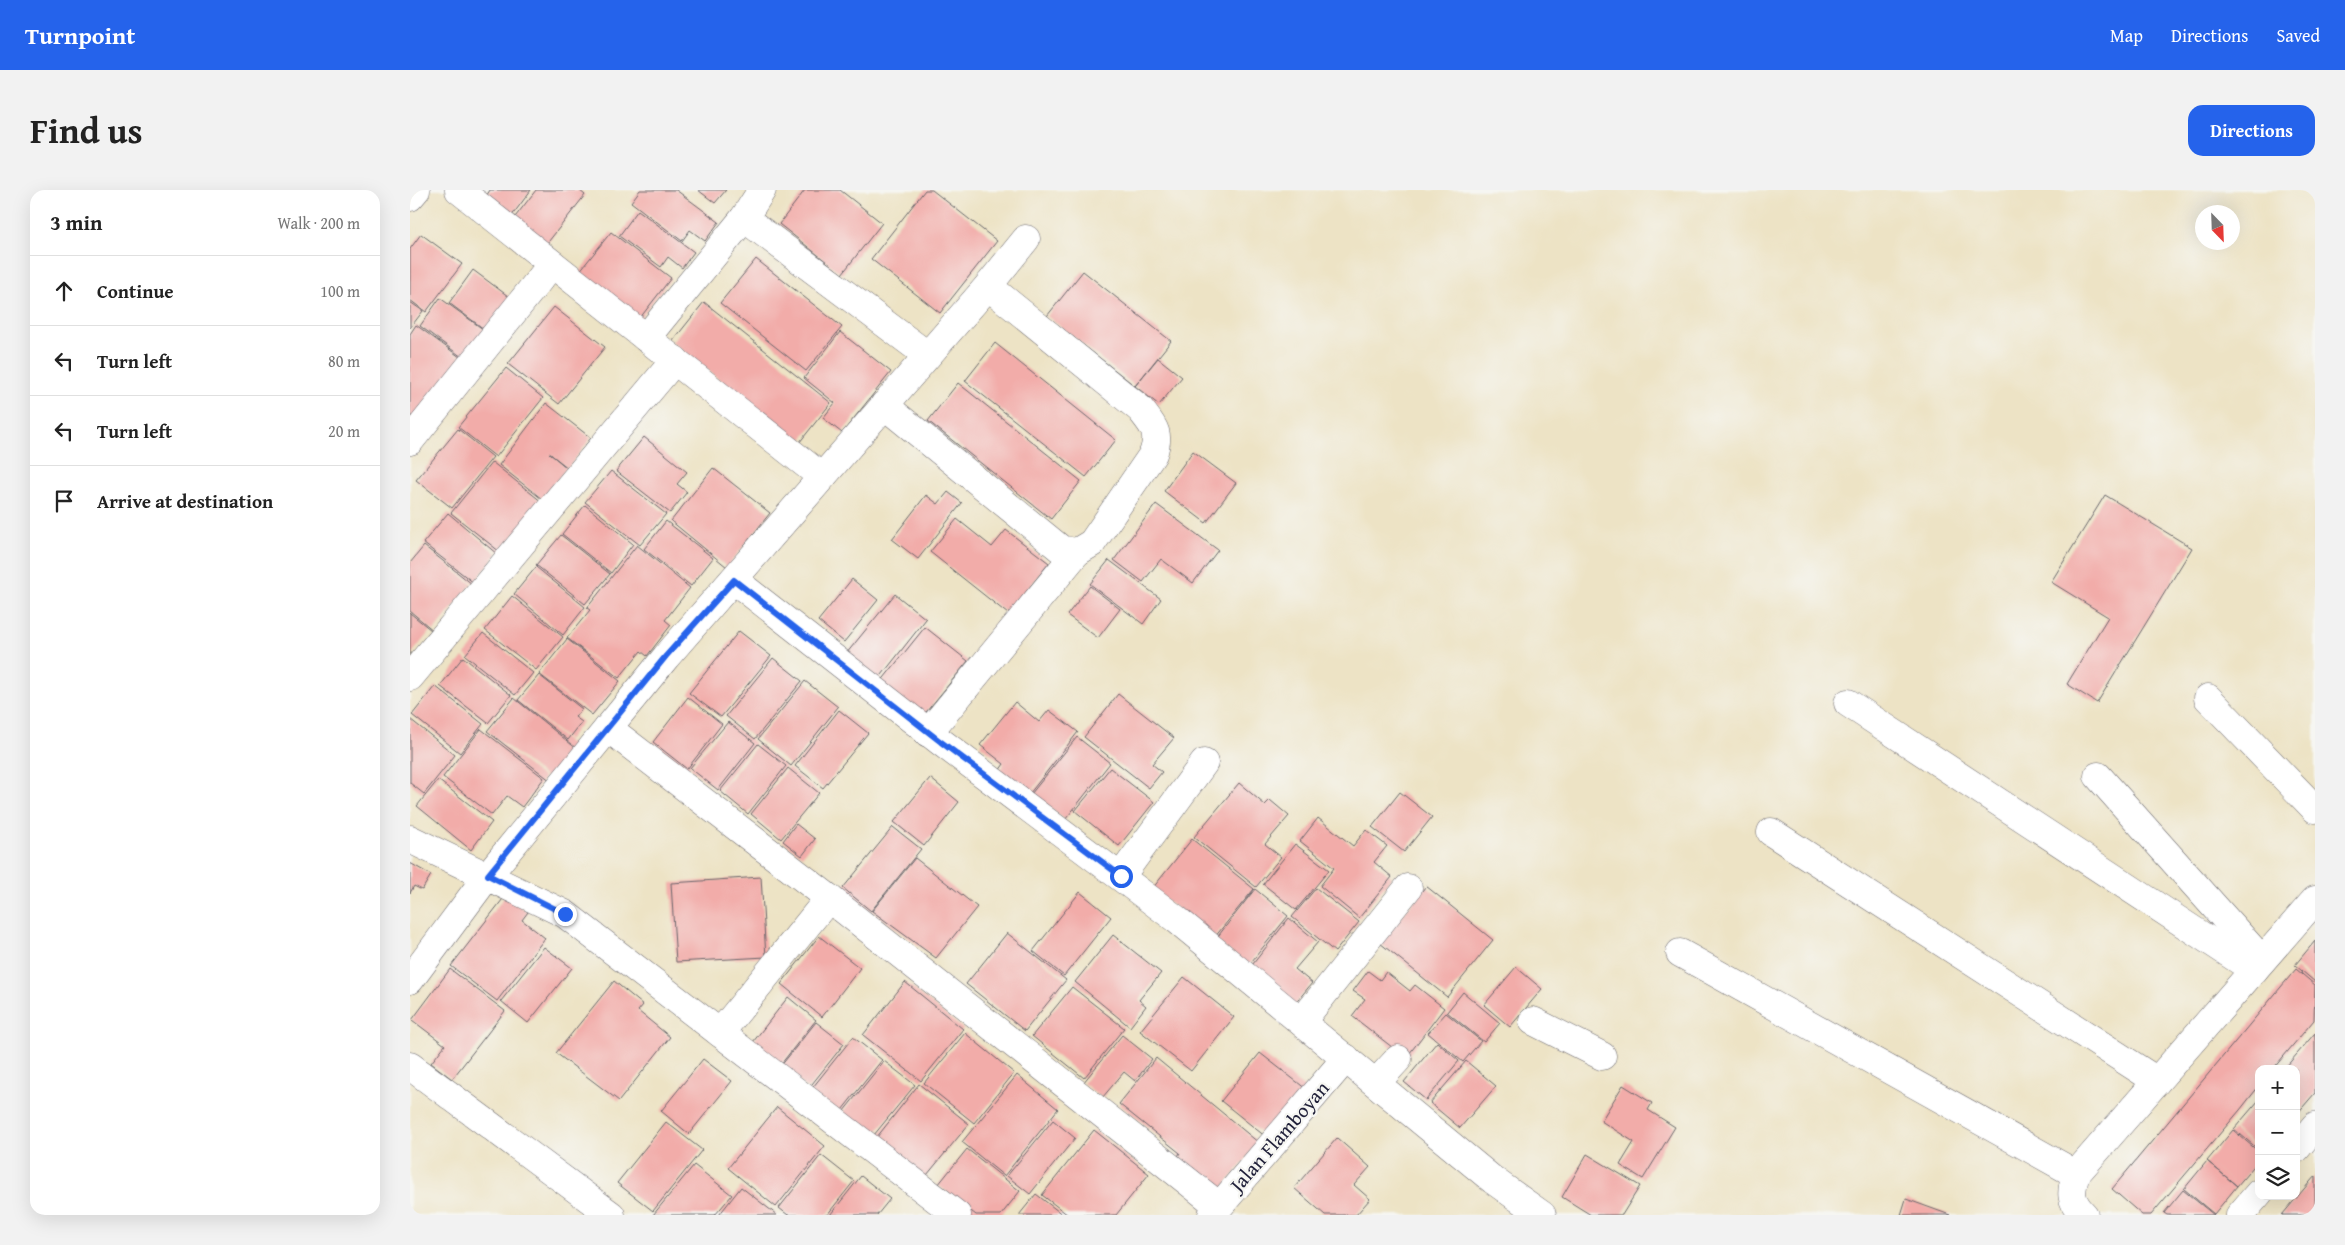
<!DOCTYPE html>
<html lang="en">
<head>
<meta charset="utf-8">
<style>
  :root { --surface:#fff; --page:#f2f2f2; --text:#222; --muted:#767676; --line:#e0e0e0; --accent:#2563eb }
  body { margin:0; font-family:"Gentium Book Plus",serif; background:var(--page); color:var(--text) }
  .controls { position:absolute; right:15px; bottom:15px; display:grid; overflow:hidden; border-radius:10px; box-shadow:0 5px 20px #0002 }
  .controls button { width:45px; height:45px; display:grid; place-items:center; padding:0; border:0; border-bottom:1px solid var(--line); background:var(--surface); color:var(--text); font:25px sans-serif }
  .compass { position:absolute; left:1785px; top:15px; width:45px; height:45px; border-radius:50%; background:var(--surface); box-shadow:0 5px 20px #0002; rotate:157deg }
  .stop { position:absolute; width:15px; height:15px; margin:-11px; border:4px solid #2563eb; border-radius:50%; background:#fff }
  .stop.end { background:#2563eb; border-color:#fff; box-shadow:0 1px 5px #0008 }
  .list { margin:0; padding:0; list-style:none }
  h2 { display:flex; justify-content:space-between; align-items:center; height:65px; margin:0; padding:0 20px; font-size:21px }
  h2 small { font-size:16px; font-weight:400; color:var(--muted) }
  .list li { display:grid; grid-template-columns:32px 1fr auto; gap:15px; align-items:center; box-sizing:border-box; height:70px; padding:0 20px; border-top:1px solid var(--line) }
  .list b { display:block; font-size:19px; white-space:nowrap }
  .list em { font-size:16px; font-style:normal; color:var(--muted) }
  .icon { flex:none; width:28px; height:28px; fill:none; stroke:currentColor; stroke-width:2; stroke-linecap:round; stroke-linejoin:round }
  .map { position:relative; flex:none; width:1905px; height:1025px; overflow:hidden; border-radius:15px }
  header { display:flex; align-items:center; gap:30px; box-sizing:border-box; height:70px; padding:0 25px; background:var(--accent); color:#fff }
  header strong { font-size:24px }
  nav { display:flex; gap:28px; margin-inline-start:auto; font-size:18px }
  .intro { display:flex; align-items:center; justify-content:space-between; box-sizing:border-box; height:120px; padding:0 30px }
  h1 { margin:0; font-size:35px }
  .button { padding:12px 22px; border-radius:15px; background:var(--accent); color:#fff; font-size:18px; font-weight:700 }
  main { display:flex; gap:30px; padding:0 30px }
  aside { flex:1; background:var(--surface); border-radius:15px; box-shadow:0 5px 20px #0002 }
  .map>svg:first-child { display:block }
  .building { fill:#f2aca9 }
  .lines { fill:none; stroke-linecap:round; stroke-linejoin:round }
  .minor-casing { stroke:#69666b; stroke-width:29 }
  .minor { stroke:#fff; stroke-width:28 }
  .route { stroke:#2563eb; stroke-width:6 }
  .labels { text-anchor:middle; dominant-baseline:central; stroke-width:4.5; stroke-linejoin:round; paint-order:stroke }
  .street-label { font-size:20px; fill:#22223b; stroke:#f6f6f2 }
</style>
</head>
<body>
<header>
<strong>Turnpoint</strong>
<nav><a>Map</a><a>Directions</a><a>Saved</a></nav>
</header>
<div class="intro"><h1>Find us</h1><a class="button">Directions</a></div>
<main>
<aside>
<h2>3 min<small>Walk · 200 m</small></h2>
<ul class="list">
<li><svg class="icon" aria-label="ahead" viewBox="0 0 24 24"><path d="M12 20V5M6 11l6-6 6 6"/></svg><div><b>Continue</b></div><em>100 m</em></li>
<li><svg class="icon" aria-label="left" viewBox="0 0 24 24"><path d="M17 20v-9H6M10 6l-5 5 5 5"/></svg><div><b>Turn left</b></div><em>80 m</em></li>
<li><svg class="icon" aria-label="left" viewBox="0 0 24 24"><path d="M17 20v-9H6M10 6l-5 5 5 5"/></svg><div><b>Turn left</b></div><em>20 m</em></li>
<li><svg class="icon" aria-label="arrive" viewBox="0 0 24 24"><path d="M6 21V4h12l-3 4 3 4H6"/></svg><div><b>Arrive at destination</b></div></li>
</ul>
</aside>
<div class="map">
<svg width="1905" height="1025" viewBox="0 0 1905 1025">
  <rect width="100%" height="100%" fill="#f6f6f2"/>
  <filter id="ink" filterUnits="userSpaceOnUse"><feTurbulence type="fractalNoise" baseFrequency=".02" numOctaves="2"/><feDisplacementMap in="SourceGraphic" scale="10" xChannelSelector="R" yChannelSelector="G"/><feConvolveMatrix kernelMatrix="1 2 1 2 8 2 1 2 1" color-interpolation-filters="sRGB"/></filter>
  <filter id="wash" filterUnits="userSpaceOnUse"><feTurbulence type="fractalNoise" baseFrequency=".0096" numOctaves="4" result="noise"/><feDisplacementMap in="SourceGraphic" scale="20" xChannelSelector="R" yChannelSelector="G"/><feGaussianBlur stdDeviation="1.12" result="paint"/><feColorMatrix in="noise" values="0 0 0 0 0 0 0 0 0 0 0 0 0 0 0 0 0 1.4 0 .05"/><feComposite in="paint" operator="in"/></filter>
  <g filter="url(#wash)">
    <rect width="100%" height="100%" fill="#ede3c5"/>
    <g id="blocks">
      <g class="building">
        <polygon points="80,0 121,0 101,27 75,8"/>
        <polygon points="126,0 169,0 175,5 135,56 102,31"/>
        <polygon points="230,0 266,0 309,32 295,51 280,40 272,51 221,12"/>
        <polygon points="288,0 316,0 305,13"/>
        <polygon points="395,0 430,0 472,33 432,84 369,34"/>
        <polygon points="515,0 522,0 587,51 530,123 461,69"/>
        <polygon points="228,20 284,62 272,78 258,67 251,77 209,46"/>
        <polygon points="201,42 261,88 226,133 165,87"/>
        <polygon points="11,44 52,74 16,122 0,110 0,59"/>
        <polygon points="346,69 432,137 396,181 310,113"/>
        <polygon points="63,80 102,109 78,142 39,113"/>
        <polygon points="673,81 761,151 725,196 637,126"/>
        <polygon points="30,108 77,142 56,170 10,136"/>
        <polygon points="0,112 13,121 0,138"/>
        <polygon points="294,112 421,213 389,253 262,152"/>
        <polygon points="144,117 195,157 149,214 98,174"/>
        <polygon points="6,135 54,170 9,232 0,225 0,144"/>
        <polygon points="430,142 481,182 432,243 413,228 425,213 394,188"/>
        <polygon points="585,153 706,250 676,287 555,191"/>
        <polygon points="748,168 772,187 749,215 725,196"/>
        <polygon points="96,178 133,208 86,267 48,237"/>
        <polygon points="548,193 671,291 641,329 518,231"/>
        <polygon points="136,213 181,248 158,278 139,263 157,278 132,309 89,275"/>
        <polygon points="48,239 83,267 42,318 6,290"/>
        <polygon points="234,247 277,282 267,294 277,302 260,323 206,281"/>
        <polygon points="783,261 826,293 796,333 754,301"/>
        <polygon points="82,272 132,312 90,362 41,323"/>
        <polygon points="303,278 360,323 317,377 261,331"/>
        <polygon points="201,281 256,324 230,355 175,312"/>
        <polygon points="538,302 552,313 508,369 482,349 516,305 528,314"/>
        <polygon points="1695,305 1782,358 1687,513 1657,494 1698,427 1641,392"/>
        <polygon points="746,314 808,360 783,393 751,369 733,392 704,370"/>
        <polygon points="175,315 223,354 201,383 152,344"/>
        <polygon points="38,323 87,364 64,393 13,353"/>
        <polygon points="547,329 582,357 596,340 639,373 598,424 520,362"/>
        <polygon points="256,331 303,368 281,396 234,359"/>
        <polygon points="151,345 200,384 175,414 126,375"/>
        <polygon points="227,355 280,398 255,430 261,435 237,466 231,461 209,488 157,448 180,420 177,418"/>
        <polygon points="14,356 62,394 24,441 0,421 0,373"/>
        <polygon points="699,370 751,409 733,434 680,394"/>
        <polygon points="126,377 175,417 153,445 104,404"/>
        <polygon points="442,389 468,410 434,452 408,431"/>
        <polygon points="680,396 710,419 688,448 657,425"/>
        <polygon points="485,404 516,429 468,490 436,464"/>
        <polygon points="102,406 153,447 126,480 75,440"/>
        <polygon points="0,423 21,440 0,466"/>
        <polygon points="515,437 558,471 512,527 470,493"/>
        <polygon points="329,441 361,466 311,527 279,503"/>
        <polygon points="73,443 123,483 105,505 55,465"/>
        <polygon points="157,449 210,491 182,525 129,484"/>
        <polygon points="53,467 101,505 78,533 30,496"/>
        <polygon points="363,468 392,491 345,549 316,526"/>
        <polygon points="129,485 172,519 165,527 172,532 158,550 108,510"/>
        <polygon points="395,491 428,517 381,576 348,549"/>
        <polygon points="25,496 73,534 50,563 2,525"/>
        <polygon points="708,504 764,548 742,574 752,582 739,598 674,547"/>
        <polygon points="278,507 312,534 277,579 243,552"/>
        <polygon points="104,508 167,559 141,591 77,541"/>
        <polygon points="605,512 629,532 639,520 668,542 616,608 586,585 594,574 570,555"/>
        <polygon points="429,520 458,543 413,598 385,576"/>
        <polygon points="0,529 45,565 14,604 0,593"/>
        <polygon points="318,532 345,553 308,600 280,578"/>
        <polygon points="71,539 134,588 112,617 97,606 82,625 33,587"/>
        <polygon points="667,547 700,573 655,630 621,604"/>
        <polygon points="348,554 376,576 338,624 310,601"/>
        <polygon points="378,578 409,603 371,649 341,624"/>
        <polygon points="700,578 744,612 709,656 665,621"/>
        <polygon points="520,588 549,612 514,656 484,632"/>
        <polygon points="28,590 82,632 61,660 7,616"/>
        <polygon points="829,593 855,615 860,610 879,626 855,654 871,667 846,697 784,647"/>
        <polygon points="990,602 1022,627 994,662 962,637"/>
        <polygon points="908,628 943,656 956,640 977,656 964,672 982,687 949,728 910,696 924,678 890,651"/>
        <polygon points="386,634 405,649 392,666 373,651"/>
        <polygon points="483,637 511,659 461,721 433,698"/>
        <polygon points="782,649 844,699 804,748 742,699"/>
        <polygon points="885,654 919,680 886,720 853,694"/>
        <polygon points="505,668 567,717 526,768 462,721"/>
        <polygon points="0,673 21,685 12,700 4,696 0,703"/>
        <polygon points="351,687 356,767 266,772 261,693"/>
        <polygon points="1016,696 1083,750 1037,807 970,753"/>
        <polygon points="906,698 949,732 925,762 882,727"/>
        <polygon points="845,699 878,726 838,776 805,750"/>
        <polygon points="670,702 701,727 654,786 623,761"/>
        <polygon points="96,705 118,722 112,730 135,748 87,811 41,776"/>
        <polygon points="879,728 908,752 885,779 902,793 884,815 839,779"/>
        <polygon points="597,743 656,790 615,841 556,794"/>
        <polygon points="703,745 751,783 729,810 736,816 720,837 665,792"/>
        <polygon points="409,746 450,778 412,827 371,794"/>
        <polygon points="1905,751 1905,792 1885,775"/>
        <polygon points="134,757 162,778 118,833 91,811"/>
        <polygon points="1106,777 1132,799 1100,837 1074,815"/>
        <polygon points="40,779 95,821 42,889 21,873 35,855 2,830"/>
        <polygon points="1886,779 1905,795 1904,830 1863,879 1849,879 1849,896 1830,920 1741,1025 1732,1025 1702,999"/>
        <polygon points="958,781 970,790 976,782 1000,801 1005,795 1034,818 996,868 942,826 955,809 943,801"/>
        <polygon points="774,787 824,827 781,881 730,841"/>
        <polygon points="204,791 233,815 228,821 260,847 209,911 146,863"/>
        <polygon points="495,792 553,839 511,891 453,845"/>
        <polygon points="662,797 714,838 674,888 622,846"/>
        <polygon points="1053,802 1090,833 1074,852 1037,822"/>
        <polygon points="378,807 406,830 371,874 343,852"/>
        <polygon points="1036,823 1071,851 1053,872 1018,843"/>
        <polygon points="406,832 434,854 398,899 370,877"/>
        <polygon points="555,843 604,883 564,933 514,893"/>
        <polygon points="1905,843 1905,903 1886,925 1886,879 1875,878"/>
        <polygon points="712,845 742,869 725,891 714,882 692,908 673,893"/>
        <polygon points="443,847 472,870 428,925 399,902"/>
        <polygon points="1027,852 1049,871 1016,910 994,892"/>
        <polygon points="850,863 896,899 856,947 811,911"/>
        <polygon points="746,868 849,953 811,1000 768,966 770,963 709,914"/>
        <polygon points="293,869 322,891 279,944 251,921"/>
        <polygon points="474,871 505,895 459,951 429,927"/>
        <polygon points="1056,871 1086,896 1050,938 1020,913"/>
        <polygon points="607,885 648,919 594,986 552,952"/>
        <polygon points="509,894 559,934 512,991 463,952"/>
        <polygon points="1213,895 1242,913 1238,920 1265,937 1233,989 1210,975 1224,952 1191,931"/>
        <polygon points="1849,910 1849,960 1824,939"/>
        <polygon points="367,917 415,956 366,1017 318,978"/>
        <polygon points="643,930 665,948 620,1004 597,986"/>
        <polygon points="256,932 292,960 243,1021 207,993"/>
        <polygon points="684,940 739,984 706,1025 658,1025 632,1005"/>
        <polygon points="1823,940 1849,962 1849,970 1827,996 1797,971"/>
        <polygon points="927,948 960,977 944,995 960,1009 946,1025 915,1025 884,998"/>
        <polygon points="557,959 610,1001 591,1025 566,1025 528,995"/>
        <polygon points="1177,964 1230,996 1212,1025 1181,1025 1152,1007"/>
        <polygon points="411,965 444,991 417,1025 378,1025 369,1018"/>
        <polygon points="1797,971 1827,996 1804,1024 1774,999"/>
        <polygon points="284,975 322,1005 305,1025 243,1025"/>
        <polygon points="451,986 480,1009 467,1025 420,1025"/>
        <polygon points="1905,986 1905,1025 1872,1025"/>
        <polygon points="331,997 367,1025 309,1025"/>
        <polygon points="1773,1000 1804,1025 1757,1025 1754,1023"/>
        <polygon points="626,1004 653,1025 609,1025"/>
        <polygon points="1496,1009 1540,1025 1491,1025"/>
      </g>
    </g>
  </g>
  <g filter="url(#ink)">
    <use href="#blocks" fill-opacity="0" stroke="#69666b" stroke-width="1"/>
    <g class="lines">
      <g class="minor-casing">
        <g id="minor">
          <polyline points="49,0 412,287"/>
          <polyline points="0,7 6,0"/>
          <polyline points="334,28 517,165"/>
          <polyline points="578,96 616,49"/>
          <polyline points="236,148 334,28 352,0"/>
          <polyline points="0,251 142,74"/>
          <polyline points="324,390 531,552 766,729 1083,990 1132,1025"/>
          <polyline points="0,487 265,170"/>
          <polyline points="1798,508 1905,619"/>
          <polyline points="1438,513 1844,780"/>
          <polyline points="198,538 419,708 809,1016"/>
          <polyline points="518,543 667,362"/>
          <polyline points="1688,586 1852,770"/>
          <polyline points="1361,642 1747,891"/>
          <polyline points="0,649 155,724 547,1025"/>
          <polyline points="711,686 794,573"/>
          <polyline points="1270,763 1666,984"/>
          <path d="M0,790l78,-105 178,-218 322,-371 152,123c13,17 21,23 13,45l-61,89 -15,9 -15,-2 -178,-145"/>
          <polyline points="892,831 998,698"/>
          <polyline points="1123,831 1192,866"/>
          <polyline points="310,843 419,708"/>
          <polyline points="0,876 201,1025"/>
          <polyline points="966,893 988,869"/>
          <polyline points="1886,959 1905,936"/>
          <polyline points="802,1025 936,868"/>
          <path d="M1674,1025c-14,-14 -14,-22 -8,-41l239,-274"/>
          <polyline points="1830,1025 1849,1003"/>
        </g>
      </g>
      <use href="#minor" class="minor"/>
    </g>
  </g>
  <g class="lines" filter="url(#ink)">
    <polyline class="route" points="155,724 78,685 256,466 324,390 531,552 711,686"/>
  </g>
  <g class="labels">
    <g class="street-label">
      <text transform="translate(869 946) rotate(-49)">Jalan Flamboyan</text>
    </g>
  </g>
</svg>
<div class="controls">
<button>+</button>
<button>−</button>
<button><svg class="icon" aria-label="layers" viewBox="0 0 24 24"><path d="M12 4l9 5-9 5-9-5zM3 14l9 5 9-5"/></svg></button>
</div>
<svg class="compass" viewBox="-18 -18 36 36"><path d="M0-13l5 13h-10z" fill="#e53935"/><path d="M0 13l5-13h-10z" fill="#767676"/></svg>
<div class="stop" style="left:711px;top:686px"></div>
<div class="stop end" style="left:155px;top:724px"></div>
</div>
</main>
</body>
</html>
